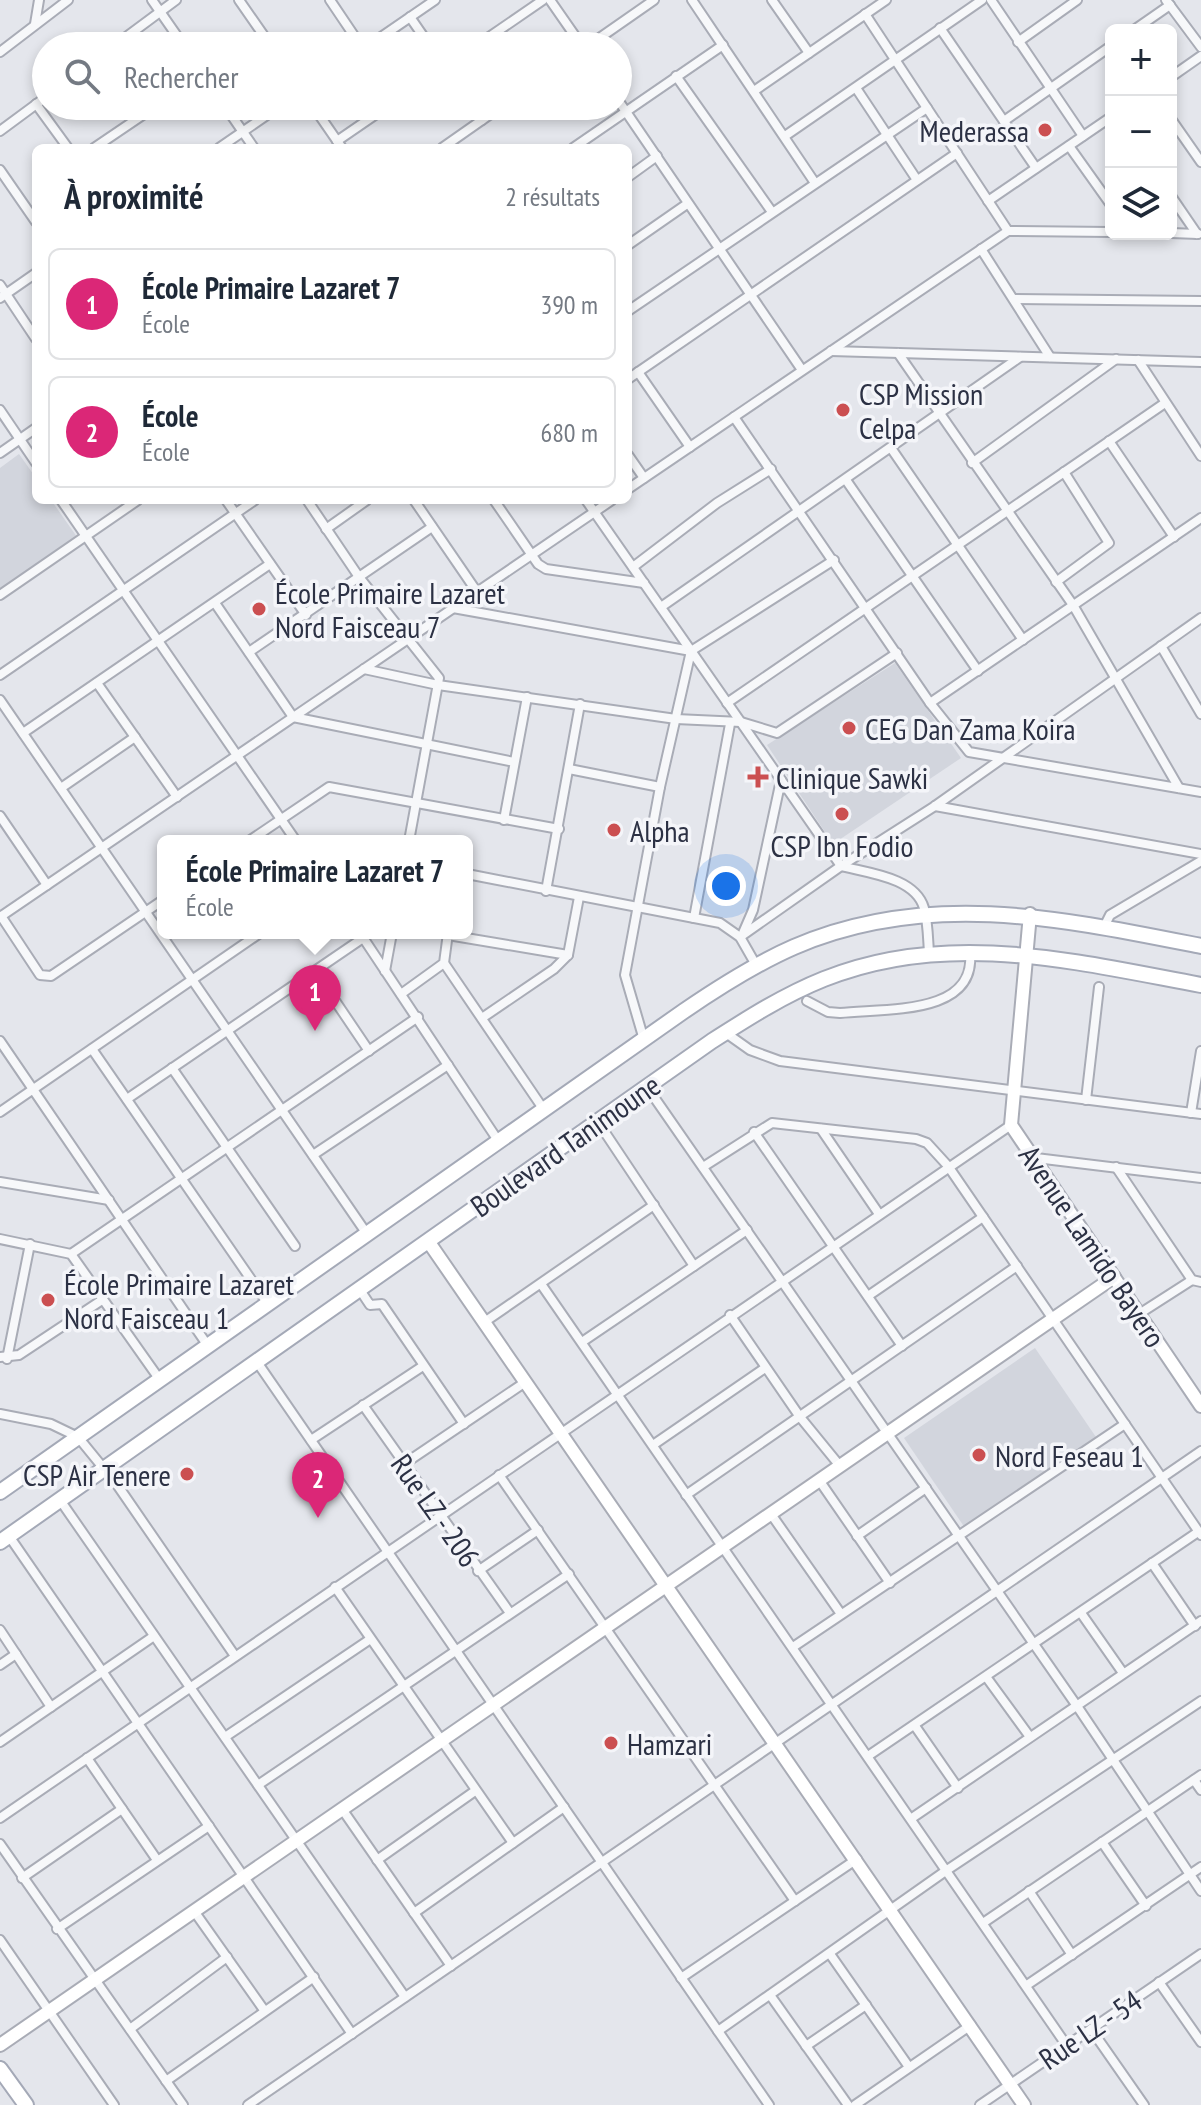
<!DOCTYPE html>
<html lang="fr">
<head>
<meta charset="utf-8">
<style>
  :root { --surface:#fff; --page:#f2f2f3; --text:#1f2937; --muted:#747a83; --line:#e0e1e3; --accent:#db2777 }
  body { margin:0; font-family:"PT Sans Narrow",sans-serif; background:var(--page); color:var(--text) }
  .controls { position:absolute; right:24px; top:24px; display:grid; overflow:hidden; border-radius:12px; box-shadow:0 4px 12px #0003 }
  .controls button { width:72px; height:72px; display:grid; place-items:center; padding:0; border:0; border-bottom:2px solid var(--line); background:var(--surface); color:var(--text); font:40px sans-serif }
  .you { position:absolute; left:726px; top:886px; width:28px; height:28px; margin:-20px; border:6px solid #fff; border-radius:50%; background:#1a73e8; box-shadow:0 0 0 12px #1a73e833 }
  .badge { display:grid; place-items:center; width:52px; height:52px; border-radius:50%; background:var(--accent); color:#fff; font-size:26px; font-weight:700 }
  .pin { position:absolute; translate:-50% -66px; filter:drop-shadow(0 2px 4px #0008) }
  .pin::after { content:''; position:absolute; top:42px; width:28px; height:24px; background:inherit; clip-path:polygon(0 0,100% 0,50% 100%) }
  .popup { position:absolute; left:157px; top:835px; width:316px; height:104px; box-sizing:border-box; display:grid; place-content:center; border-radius:12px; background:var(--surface); filter:drop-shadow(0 2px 6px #0005); font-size:26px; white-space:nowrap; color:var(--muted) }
  .popup b { font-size:30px; color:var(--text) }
  .popup::after { content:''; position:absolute; left:50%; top:100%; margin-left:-16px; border:16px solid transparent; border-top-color:var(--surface) }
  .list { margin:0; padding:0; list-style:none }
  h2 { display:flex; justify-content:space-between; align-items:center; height:104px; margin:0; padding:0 32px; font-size:34px }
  h2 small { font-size:26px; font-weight:400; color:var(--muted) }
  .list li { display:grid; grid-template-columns:52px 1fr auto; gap:24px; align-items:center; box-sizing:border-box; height:112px; margin:0 16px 16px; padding:0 16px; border:2px solid var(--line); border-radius:12px }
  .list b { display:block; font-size:30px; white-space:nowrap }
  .list p { margin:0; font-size:26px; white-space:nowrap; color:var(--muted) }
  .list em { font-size:26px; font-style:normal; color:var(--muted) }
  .icon { flex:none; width:44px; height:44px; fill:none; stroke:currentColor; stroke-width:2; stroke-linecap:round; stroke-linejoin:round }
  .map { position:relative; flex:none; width:1201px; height:2105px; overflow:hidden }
  .search { position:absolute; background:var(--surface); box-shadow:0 4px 12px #0003; left:32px; top:32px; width:600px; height:88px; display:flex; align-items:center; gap:20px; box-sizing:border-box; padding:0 28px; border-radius:44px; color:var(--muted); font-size:30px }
  .panel { position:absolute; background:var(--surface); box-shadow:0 4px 12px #0003; left:32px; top:144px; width:600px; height:360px; border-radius:12px }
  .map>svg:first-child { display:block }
  .built { fill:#d2d5dd }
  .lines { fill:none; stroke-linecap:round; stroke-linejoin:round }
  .street-casing { stroke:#a9acb6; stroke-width:12 }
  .secondary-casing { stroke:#a9acb6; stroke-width:16 }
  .primary-casing { stroke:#a4a9b7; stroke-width:18 }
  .street { stroke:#f7f8fa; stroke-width:8 }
  .secondary { stroke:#fff; stroke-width:12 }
  .primary { stroke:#fff; stroke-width:14 }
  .poi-dot { fill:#cb4f51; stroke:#f4f5f9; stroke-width:3 }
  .labels { text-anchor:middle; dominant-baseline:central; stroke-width:7; stroke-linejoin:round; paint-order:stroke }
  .poi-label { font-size:30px; fill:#2c3144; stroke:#f4f5f9; text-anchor:start }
  .street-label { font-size:30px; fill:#2c3144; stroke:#f4f5f9 }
</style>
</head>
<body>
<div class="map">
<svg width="1201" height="2105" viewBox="0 0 1201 2105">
  <rect width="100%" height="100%" fill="#e4e6ec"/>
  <g class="built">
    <polygon points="19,454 36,478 36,500 51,500 77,537 0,590 0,468"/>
    <polygon points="895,663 961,758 833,844 767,745"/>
    <polygon points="1035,1348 1096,1437 965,1528 904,1438"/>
  </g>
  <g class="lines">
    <g class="street-casing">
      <g id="street">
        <polyline points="152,0 184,46"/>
        <polyline points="239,0 271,46"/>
        <polyline points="330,0 361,46"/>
        <polyline points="550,0 582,46"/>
        <polyline points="692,0 815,183"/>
        <polyline points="772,0 809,53"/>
        <polyline points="991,0 1083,136"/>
        <polyline points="1166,0 1201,47"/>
        <polyline points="865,14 1008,231"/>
        <polyline points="410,17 430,46"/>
        <polyline points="35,24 39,0"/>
        <polyline points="940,28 1036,168"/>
        <polyline points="1134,30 1170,5"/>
        <polyline points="1018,42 1077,0"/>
        <polyline points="114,46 176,0"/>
        <polyline points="368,46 435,0"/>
        <polyline points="476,46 543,0"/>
        <polyline points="588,46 654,0"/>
        <polyline points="0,52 68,0"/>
        <polyline points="676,76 772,212"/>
        <polyline points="1171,77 1201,56"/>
        <polyline points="856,88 917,180"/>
        <polyline points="754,91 886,0"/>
        <polyline points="618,100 802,370"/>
        <polyline points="36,104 68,148"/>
        <polyline points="225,106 254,148"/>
        <polyline points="313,106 342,148"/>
        <polyline points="472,106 482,120"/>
        <polyline points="1171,119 1201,162"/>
        <polyline points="1004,121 1111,46"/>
        <polyline points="0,131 46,97"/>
        <polyline points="785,136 982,0"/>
        <polyline points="337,141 388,106"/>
        <polyline points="1069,146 1111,205"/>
        <polyline points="94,148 156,106"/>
        <polyline points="219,148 280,106"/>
        <polyline points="442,148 502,106"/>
        <polyline points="573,148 723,45"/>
        <polyline points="0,170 36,222"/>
        <polyline points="628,177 657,156"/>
        <polyline points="1171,196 1197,234"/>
        <polyline points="988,201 1111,117"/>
        <polyline points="1171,233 1198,234"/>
        <polyline points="628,245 687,204"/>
        <polyline points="981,249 1050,357"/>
        <polyline points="0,285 36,339"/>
        <polyline points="0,298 36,273"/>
        <polyline points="1014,299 1201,301"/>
        <polyline points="628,311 927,108"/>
        <polyline points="831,351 1201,362"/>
        <polyline points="898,353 1073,605 1179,788"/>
        <polyline points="1138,360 1201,456"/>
        <polyline points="638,372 690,447"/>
        <polyline points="628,379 957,153"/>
        <polyline points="0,410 36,463"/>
        <polyline points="734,417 930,703 969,752 1201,792"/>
        <polyline points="1109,441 1174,537"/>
        <polyline points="891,448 1023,640"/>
        <polyline points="0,453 36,428"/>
        <polyline points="628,455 644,478"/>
        <polyline points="972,463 1116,359"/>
        <polyline points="846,480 978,671"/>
        <polyline points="628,489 1008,231 1111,232"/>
        <polyline points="61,500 296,841"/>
        <polyline points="226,500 306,615"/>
        <polyline points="307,500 359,577 439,678 409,841"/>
        <polyline points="414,500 477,592"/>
        <polyline points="494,500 538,564 546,569 644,583"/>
        <path d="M586,500l255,366c26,7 74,11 83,42 4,14 4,31 5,45"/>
        <polyline points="326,529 367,500"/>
        <polyline points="633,567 717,503 771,469"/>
        <polyline points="1056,582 1109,543 1064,472"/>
        <polyline points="0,595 138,500"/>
        <polyline points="215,603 293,717 514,762"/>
        <polyline points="661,607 1020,357"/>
        <polyline points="453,608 691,651 834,560"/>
        <polyline points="1161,646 1201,714"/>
        <polyline points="249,652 432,527"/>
        <polyline points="364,669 438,685 676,719 741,722 777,733 897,653"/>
        <polyline points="0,675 255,500"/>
        <polyline points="97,683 177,797"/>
        <polyline points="0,700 367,1234"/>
        <polyline points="727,703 1165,403"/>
        <polyline points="930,703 1201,518"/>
        <polyline points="23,733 270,564"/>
        <polyline points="569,769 660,787"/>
        <polyline points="61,788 135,737"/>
        <polyline points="935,806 1201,854"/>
        <polyline points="0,816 47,885"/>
        <polyline points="504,820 527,697"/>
        <polyline points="249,841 329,787 559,829"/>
        <polyline points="467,874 720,923 740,937 756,965"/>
        <polyline points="546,891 580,704"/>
        <polyline points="1,916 40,975 51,976 163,900"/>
        <polyline points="0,917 612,500"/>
        <polyline points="694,918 730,724"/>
        <polyline points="1104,927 1110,915 1201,861"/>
        <polyline points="360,933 499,1142"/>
        <polyline points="743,933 753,910 781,780"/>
        <polyline points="448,935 568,955"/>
        <polyline points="740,937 841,866 935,806 1201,618"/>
        <polyline points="444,963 544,1110"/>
        <polyline points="315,971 369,1051"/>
        <polyline points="385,971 392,933"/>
        <polyline points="401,994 444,963 448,933"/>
        <path d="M807,1001l21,11 12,1c45,-5 136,3 130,-60"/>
        <polyline points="482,1018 554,969 568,955 579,897"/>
        <polyline points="726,1033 750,1050 780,1061 1201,1114"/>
        <polyline points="644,1040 625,975 660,787 691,651"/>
        <polyline points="0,1041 208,1346"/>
        <polyline points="92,1049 268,1304"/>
        <polyline points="172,1068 295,1246"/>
        <polyline points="647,1087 1077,1706 1201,1891"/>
        <polyline points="127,1099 363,938"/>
        <polyline points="1086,1100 1099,987"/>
        <polyline points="0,1112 260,933"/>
        <polyline points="1191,1113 1201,1051"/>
        <polyline points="598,1122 694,1266"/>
        <polyline points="821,1129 879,1214"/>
        <polyline points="754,1132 902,1346"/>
        <polyline points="313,1155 448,1065"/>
        <polyline points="1036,1158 1201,1178"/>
        <polyline points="703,1167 772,1123 916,1139 927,1143 948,1166 1201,1535"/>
        <polyline points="1116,1167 1192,1280 1201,1282"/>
        <polyline points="0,1182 109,1200"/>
        <polyline points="0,1239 71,1254 160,1380"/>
        <polyline points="71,1254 418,1017"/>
        <polyline points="541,1284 1067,2046"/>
        <polyline points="360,1290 370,1305 382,1304 464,1424"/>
        <polyline points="868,1296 983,1217"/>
        <polyline points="1139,1314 1192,1280"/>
        <polyline points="730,1315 800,1417 840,1466"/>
        <polyline points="483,1323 654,1205"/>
        <polyline points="582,1342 747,1230"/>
        <polyline points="0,1357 19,1355 102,1300"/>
        <polyline points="7,1359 30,1244"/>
        <polyline points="257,1362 769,2105"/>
        <polyline points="363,1405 510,1613"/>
        <polyline points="0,1414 51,1424 78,1437 118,1486 235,1656"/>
        <polyline points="311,1440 423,1366"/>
        <polyline points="653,1445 765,1368"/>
        <polyline points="404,1464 524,1383"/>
        <polyline points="499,1475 795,1901"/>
        <polyline points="819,1480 890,1583"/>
        <polyline points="686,1495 1017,1266"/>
        <polyline points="60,1500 405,1997"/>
        <polyline points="771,1514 841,1614"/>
        <polyline points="9,1536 352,2034"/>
        <polyline points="857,1536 926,1488"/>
        <polyline points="1152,1563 1195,1626"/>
        <polyline points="478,1571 538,1530"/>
        <polyline points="335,1587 513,1843"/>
        <polyline points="1081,1613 1123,1673"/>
        <polyline points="0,1630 51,1707"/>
        <polyline points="793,1647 1125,1424"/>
        <polyline points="0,1665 16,1654"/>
        <polyline points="987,1678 1030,1737"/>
        <polyline points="915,1726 958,1788"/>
        <polyline points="225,1737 369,1640"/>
        <polyline points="0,1742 154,1636"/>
        <polyline points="868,1756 1198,1532"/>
        <polyline points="87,1758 157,1860"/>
        <polyline points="1194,1780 1201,1790"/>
        <polyline points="258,1785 569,1574"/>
        <polyline points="342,1809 451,1966"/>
        <polyline points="0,1818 1011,1125"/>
        <polyline points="912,1818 1201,1621"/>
        <polyline points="1102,1842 1146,1906"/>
        <polyline points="0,1844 183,2105"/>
        <polyline points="377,1860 475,1791"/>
        <polyline points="22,1878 122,1809"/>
        <polyline points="1029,1891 1072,1955"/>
        <polyline points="194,1911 264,2010"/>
        <polyline points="414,1913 564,1807"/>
        <polyline points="983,1923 1201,1775"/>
        <polyline points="57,1929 209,1826"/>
        <polyline points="0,1940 114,2105"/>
        <polyline points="830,1954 909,2067"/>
        <polyline points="681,1978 857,1859"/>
        <polyline points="1159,1982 1201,2042"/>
        <polyline points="1027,1985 1201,1867"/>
        <polyline points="770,1995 848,2105"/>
        <polyline points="130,2029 227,1957"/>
        <polyline points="1091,2029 1144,2105"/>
        <polyline points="718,2031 947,1870 1201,1701"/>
        <polyline points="806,2046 866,2005"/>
        <polyline points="166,2081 314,1977"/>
        <polyline points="248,2105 1201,1451"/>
        <polyline points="855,2105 971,2025"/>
        <polyline points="980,2105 1201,1954"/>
      </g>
    </g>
    <g class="secondary-casing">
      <g id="secondary">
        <polyline points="1030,914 1011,1125 1201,1406"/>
        <polyline points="428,1241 1024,2105"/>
        <polyline points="0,2045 1114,1277"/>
      </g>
    </g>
    <g class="primary-casing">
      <g id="primary">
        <path d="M0,1492l684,-481c35,-24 71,-47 110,-64 134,-58 271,-28 407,-1"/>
        <path d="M0,1542l712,-501c36,-23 72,-46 112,-62 124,-50 252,-17 377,6"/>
        <polyline points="0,2069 26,2105"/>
      </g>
    </g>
    <use href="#street" class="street"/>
    <use href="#secondary" class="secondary"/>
    <use href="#primary" class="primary"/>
  </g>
  <g class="poi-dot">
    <circle cx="1045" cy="130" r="8"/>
    <circle cx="843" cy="410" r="8"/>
    <circle cx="259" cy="609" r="8"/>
    <circle cx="849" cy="728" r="8"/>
    <path d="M754 765h8v8h8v8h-8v8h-8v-8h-8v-8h8z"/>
    <circle cx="842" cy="814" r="8"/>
    <circle cx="614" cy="830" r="8"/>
    <circle cx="48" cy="1300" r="8"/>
    <circle cx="979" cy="1455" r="8"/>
    <circle cx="187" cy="1474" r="8"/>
    <circle cx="611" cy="1743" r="8"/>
  </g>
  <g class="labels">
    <g class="poi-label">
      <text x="1029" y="130" text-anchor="end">Mederassa</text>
      <text x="859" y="393">CSP Mission<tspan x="859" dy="34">Celpa</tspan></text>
      <text x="275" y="592">École Primaire Lazaret<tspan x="275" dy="34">Nord Faisceau 7</tspan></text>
      <text x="865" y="728">CEG Dan Zama Koira</text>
      <text x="776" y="777">Clinique Sawki</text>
      <text x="630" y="830">Alpha</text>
      <text x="842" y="845" text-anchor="middle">CSP Ibn Fodio</text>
      <text x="64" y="1283">École Primaire Lazaret<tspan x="64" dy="34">Nord Faisceau 1</tspan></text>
      <text x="995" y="1455">Nord Feseau 1</text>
      <text x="171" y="1474" text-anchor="end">CSP Air Tenere</text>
      <text x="627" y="1743">Hamzari</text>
    </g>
    <g class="street-label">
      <text transform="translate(565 1145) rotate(-35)">Boulevard Tanimoune</text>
      <text transform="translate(1093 1246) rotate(56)">Avenue Lamido Bayero</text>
      <text transform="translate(436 1510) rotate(55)">Rue LZ - 206</text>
      <text transform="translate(1090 2029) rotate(-34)">Rue LZ - 54</text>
    </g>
  </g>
</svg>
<div class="controls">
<button>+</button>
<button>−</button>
<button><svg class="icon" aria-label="layers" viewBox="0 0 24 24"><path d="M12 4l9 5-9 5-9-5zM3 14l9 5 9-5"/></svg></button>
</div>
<div class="you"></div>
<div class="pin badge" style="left:315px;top:1031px">1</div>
<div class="popup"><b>École Primaire Lazaret 7</b>École</div>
<div class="pin badge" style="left:318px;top:1518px">2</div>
<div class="search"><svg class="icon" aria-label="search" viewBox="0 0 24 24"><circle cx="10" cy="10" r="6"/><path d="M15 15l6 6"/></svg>Rechercher</div>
<section class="panel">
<h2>À proximité<small>2 résultats</small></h2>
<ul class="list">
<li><span class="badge">1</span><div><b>École Primaire Lazaret 7</b><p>École</p></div><em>390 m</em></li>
<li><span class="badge">2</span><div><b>École</b><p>École</p></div><em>680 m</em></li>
</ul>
</section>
</div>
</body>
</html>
